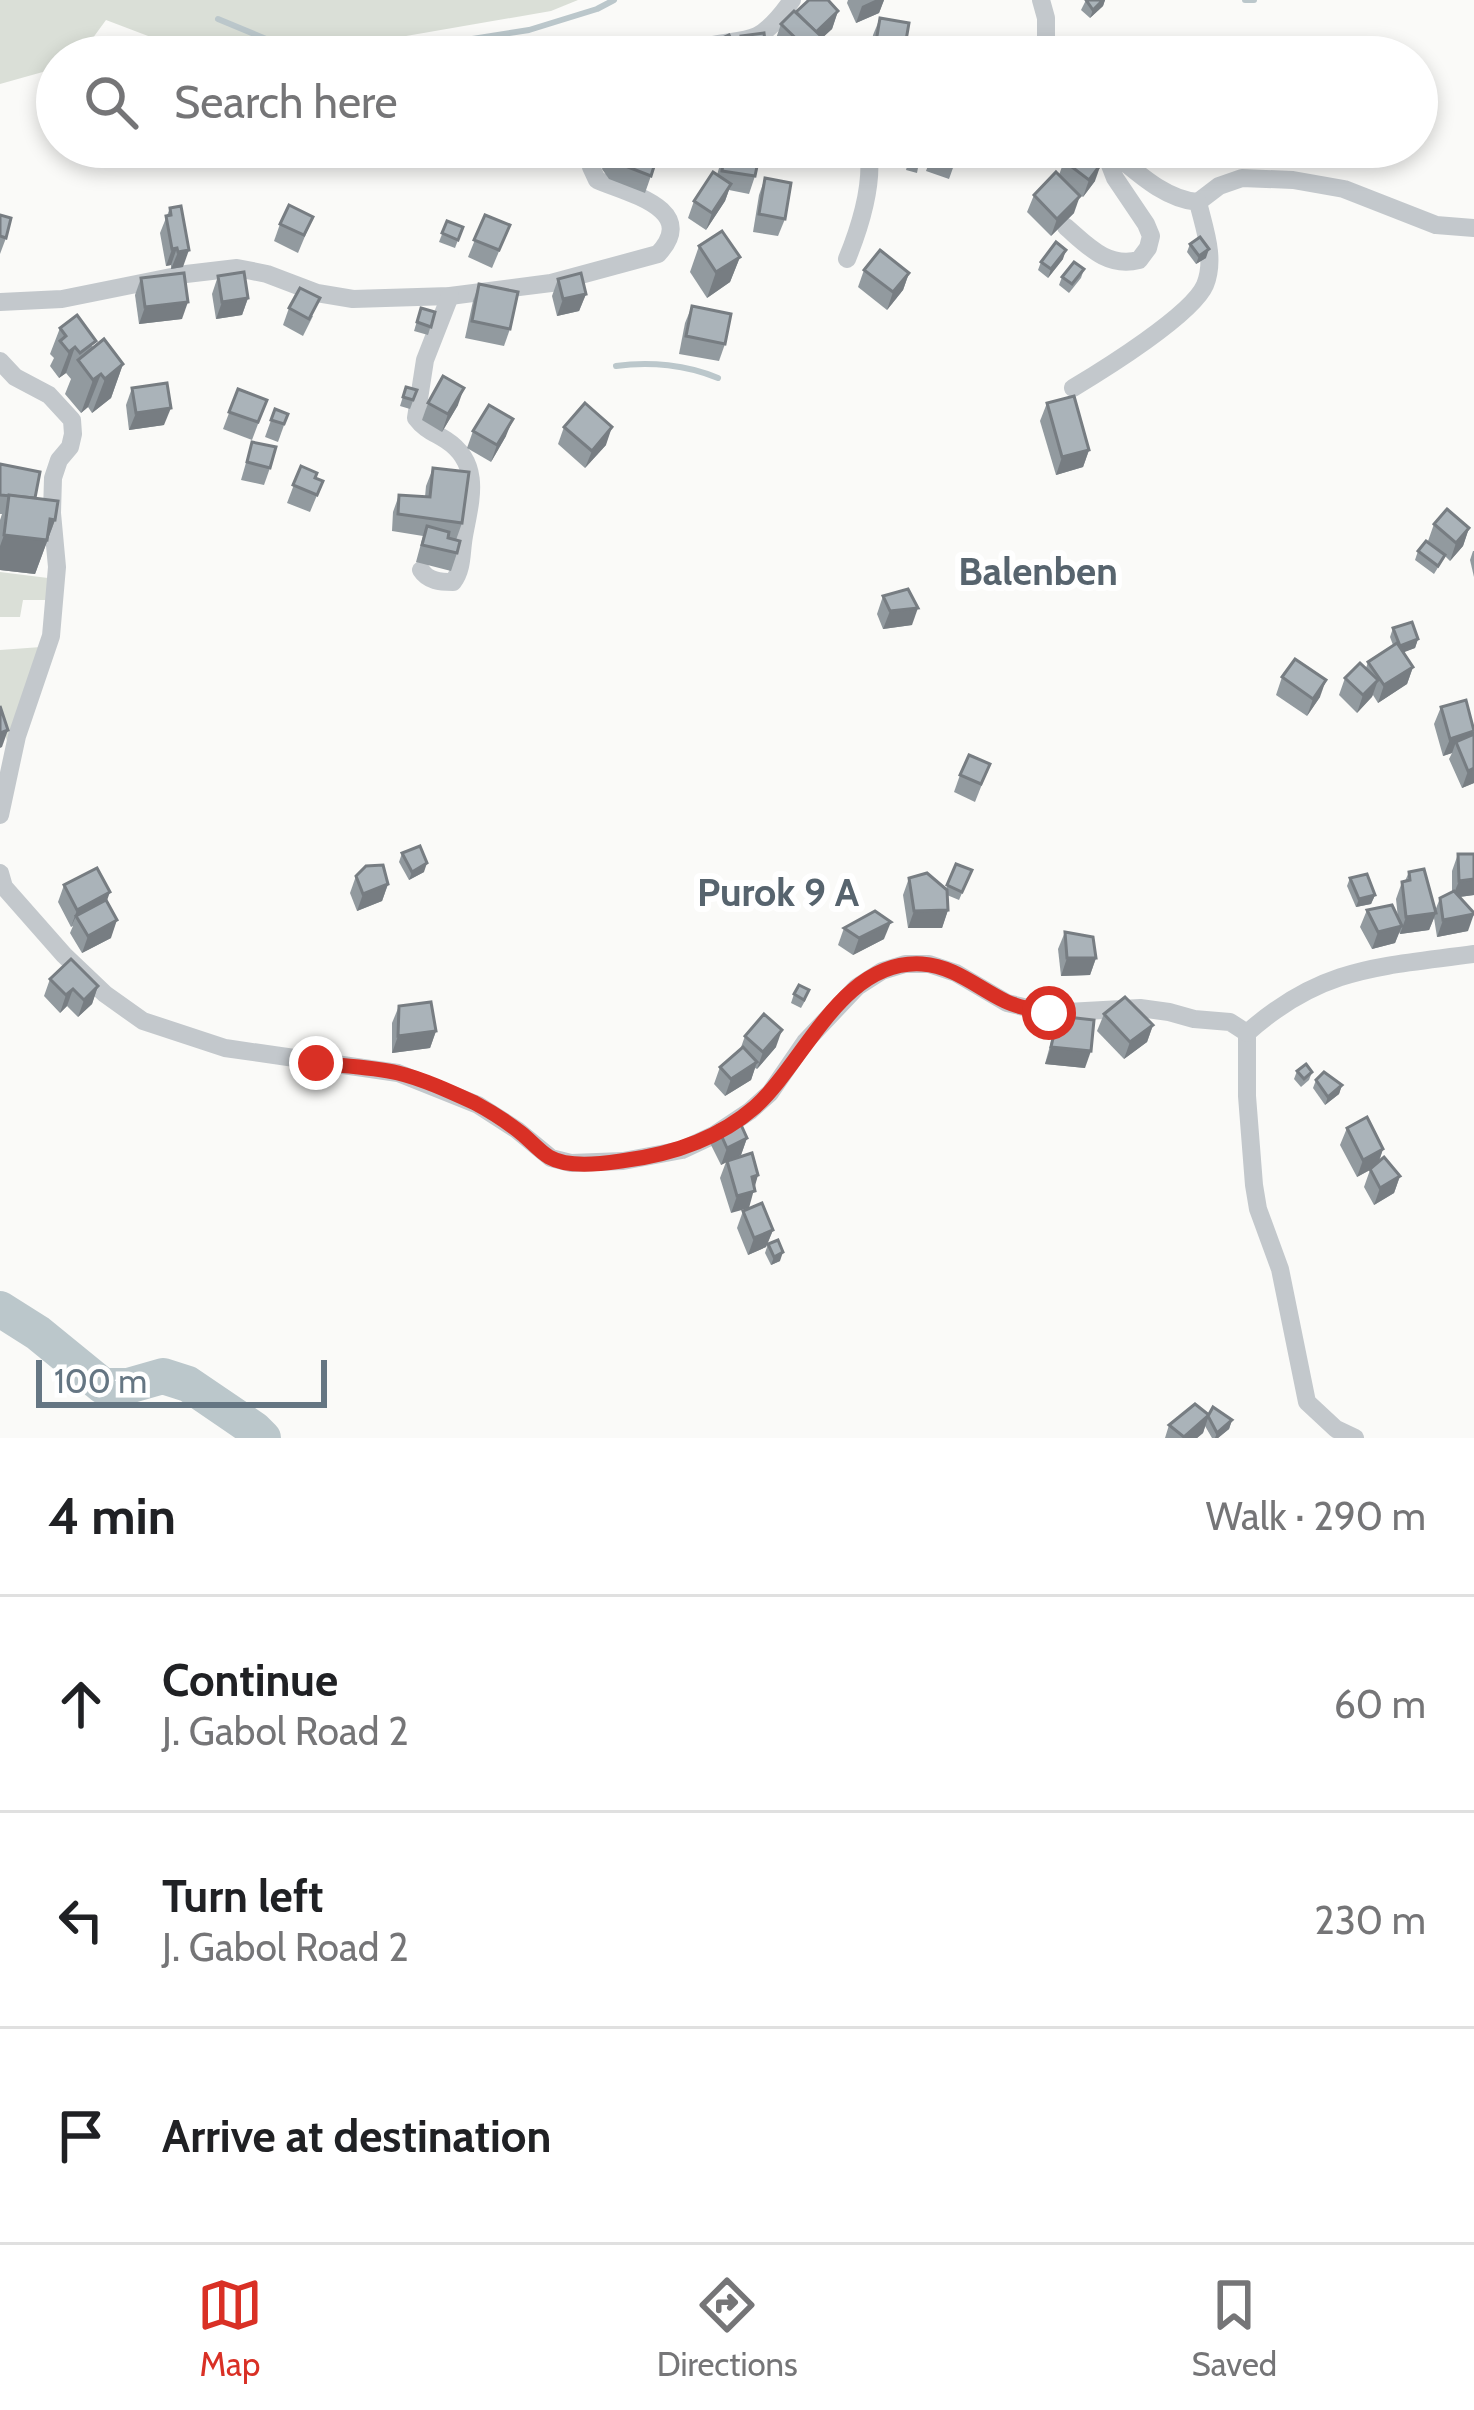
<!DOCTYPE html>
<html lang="en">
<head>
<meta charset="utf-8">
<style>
  :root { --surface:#fff; --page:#f6f6f6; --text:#202124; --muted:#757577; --line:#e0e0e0; --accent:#d93025 }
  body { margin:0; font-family:Cabin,sans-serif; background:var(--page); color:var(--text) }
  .scale { position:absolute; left:36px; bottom:30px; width:291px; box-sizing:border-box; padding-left:12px; border:6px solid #657683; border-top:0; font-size:33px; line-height:42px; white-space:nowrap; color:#657683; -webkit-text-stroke:9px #fff; paint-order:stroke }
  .stop { position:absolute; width:36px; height:36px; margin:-27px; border:9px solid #d93025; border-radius:50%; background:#fff }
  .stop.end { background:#d93025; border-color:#fff; box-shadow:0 3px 12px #0008 }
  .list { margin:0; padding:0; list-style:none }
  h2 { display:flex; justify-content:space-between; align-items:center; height:156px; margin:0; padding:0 48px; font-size:51px }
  h2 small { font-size:39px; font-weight:400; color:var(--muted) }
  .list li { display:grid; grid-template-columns:78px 1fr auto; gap:36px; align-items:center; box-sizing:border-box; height:216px; padding:0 48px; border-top:3px solid var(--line) }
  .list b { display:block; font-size:45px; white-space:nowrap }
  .list p { margin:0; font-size:39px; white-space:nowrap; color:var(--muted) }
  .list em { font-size:39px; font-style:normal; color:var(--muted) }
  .icon { flex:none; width:66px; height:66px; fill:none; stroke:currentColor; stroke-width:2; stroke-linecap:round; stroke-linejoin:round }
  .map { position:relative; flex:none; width:1474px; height:1438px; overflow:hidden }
  .search { position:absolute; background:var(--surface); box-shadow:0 6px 18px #0003; left:36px; right:36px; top:36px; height:132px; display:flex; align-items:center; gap:30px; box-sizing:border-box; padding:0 42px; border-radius:66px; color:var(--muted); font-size:45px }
  .sheet { height:804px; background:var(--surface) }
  nav { display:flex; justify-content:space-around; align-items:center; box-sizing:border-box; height:168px; border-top:3px solid var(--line); background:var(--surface); font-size:33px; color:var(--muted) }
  nav a { display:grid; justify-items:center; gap:6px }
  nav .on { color:var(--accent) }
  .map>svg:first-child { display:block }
  .green { fill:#dadfd7 }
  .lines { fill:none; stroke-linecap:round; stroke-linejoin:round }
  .stream { stroke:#bbc7cb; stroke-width:6 }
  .river { stroke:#bbc7cb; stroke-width:36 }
  .minor { stroke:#c3c8cc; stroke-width:18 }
  .wall { fill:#929a9f }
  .shaded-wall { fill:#777d82 }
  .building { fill:#aab3b9; stroke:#777d82; stroke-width:3 }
  .route { stroke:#d93025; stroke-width:15 }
  .labels { text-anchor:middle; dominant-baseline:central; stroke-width:12; stroke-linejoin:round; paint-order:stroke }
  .neighbourhood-label { font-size:39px; font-weight:bold; fill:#57646e; stroke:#fff }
</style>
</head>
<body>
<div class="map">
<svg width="1474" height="1438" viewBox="0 0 1474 1438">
  <rect width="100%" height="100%" fill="#fafaf8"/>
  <g class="green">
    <polygon points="0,0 578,0 551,11 285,57 144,57 156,39 106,20 79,57 57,57 57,68 0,84"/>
    <polygon points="0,572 48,578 48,600 23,600 20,617 0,617"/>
    <polygon points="41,647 8,744 0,719 0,650"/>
  </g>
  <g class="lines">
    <g class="stream">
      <polyline points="1245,0 1254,0"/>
      <polyline points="218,19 278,44 358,57 529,30 597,9 614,0"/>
      <path d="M616,366c34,-5 71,-1 102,12"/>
    </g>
    <polyline class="river" points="0,1309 38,1333 103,1386 128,1386 163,1376 188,1384 254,1429 263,1438"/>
    <g class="minor">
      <polyline points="1041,0 1046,18 1046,57"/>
      <path d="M691,57c18,-19 45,-11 66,-21 15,-8 26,-23 35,-36"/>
      <polyline points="1198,202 1219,186 1242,178 1293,180 1344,189 1436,225 1474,228"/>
      <path d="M1066,227c22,19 41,41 73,33l9,-12 3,-12 -5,-12 -31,-46 -12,-31"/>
      <path d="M847,259c13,-32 25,-69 22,-103l-16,-9"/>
      <path d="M0,302l62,-3 124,-25 51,-6 30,6 50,19 36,6 97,-3 101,-13 107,-29c42,-45 -31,-61 -61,-74l-6,-13 6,-20"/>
      <polyline points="0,361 15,377 49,395 72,420 73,434 70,447 59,460 53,478 52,513 57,567 51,636 17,736 0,815"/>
      <path d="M1073,388c30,-18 119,-73 132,-103 11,-27 -1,-57 -7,-83 -36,-3 -65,-34 -92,-55"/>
      <path d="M421,570c7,11 19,12 32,12 10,-13 8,-30 11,-46 6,-34 19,-72 -18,-96 -11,-7 -22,-11 -30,-22l9,-58 25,-64"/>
      <polyline points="0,873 4,887 64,955 105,994 143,1021 225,1048 398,1073 478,1105 517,1130 551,1158 571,1163 623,1161 682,1150 714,1135 750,1111 770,1093 805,1042 857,987 882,971 905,964 929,964 956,973 1007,1003 1049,1013 1140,1008 1169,1012 1194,1019 1230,1022 1247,1033"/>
      <polyline points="1247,1033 1247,1096 1254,1185 1258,1209 1280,1269 1307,1402 1336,1429 1355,1438"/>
      <path d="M1247,1033c75,-67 133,-66 227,-79"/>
    </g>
  </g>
  <g class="wall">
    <polygon points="848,0 884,0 879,13 856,23 847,3"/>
    <polygon points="1086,0 1105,0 1103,6 1090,18 1081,10"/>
    <polygon points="838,11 832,29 822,38 817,57 779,57 772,50 781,24 796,12"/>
    <polygon points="880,18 905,46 901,57 870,57 873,35"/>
    <polygon points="741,36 767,57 699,57 703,47 736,50"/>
    <polygon points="609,147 661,147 645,193 609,179 602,169"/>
    <polygon points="725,147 755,176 749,194 729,190 725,201 706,230 688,218 694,201 717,175"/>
    <polygon points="906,147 922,147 917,173 906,170 912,149"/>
    <polygon points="935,147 968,147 965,157 958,154 949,179 926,171"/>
    <polygon points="1064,161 1095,181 1083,197 1075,191 1074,213 1051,236 1027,212 1034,195 1059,175"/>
    <polygon points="765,178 785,219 778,236 753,232 759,195"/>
    <polygon points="170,208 183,267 171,269 171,265 166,266 160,233"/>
    <polygon points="0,215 6,238 0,254"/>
    <polygon points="485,215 503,242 492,268 468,257"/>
    <polygon points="313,217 298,253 274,241 280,224"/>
    <polygon points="447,221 463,227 455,248 439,242"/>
    <polygon points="1190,244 1206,258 1196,264 1187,252"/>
    <polygon points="699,246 740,257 730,282 707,298 690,272"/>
    <polygon points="1063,259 1048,278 1038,270 1041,262"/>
    <polygon points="1084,269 1081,278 1069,293 1059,285 1062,277"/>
    <polygon points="864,270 909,273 903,290 887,310 858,287"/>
    <polygon points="218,276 248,298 242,315 216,319 212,294"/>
    <polygon points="141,278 182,319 139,324 135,295"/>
    <polygon points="558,279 586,294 579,311 557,316 552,296"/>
    <polygon points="479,284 510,329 504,346 465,338 473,301"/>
    <polygon points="692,306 725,344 719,361 679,354 685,323"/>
    <polygon points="289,308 313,316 303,336 283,325"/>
    <polygon points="421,308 435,312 428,335 414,331"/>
    <polygon points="60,328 123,364 111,398 92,413 88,407 81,413 65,394 71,379 66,373 59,378 50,366 54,358 50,354"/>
    <polygon points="406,387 417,390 410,409 400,406"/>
    <polygon points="132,388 164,425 129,430 126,405"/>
    <polygon points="238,389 267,400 252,440 223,429"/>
    <polygon points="428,403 458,405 442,432 422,420"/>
    <polygon points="1047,403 1089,450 1083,467 1056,475 1040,421"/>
    <polygon points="275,409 288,414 278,442 265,437"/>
    <polygon points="564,427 606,445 585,468 558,444"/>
    <polygon points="473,431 506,436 491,462 467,448"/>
    <polygon points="252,442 270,468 264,485 241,480"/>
    <polygon points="0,464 55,520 35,574 0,570 0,520 2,514 0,514"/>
    <polygon points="301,466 315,478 323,481 310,512 287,503"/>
    <polygon points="433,468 462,523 456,540 457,553 451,571 416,562 423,536 392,531 393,512 399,495 425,497 426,486"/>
    <polygon points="1434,524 1469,528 1463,546 1450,561 1445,556 1434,574 1415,560 1418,551 1438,550 1428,541"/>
    <polygon points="1473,551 1474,551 1474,577 1470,560"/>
    <polygon points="883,596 912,625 883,629 877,614"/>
    <polygon points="1393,628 1418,639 1415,648 1403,652 1413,667 1407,684 1378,703 1373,695 1357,713 1339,695 1345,678 1366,668 1368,662 1393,645 1390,637"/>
    <polygon points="1282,677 1320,697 1307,716 1276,695"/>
    <polygon points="1441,707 1474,783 1462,788 1449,759 1452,753 1443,756 1434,724"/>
    <polygon points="990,764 975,802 954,792 960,775"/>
    <polygon points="402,853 424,872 409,880 399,862"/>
    <polygon points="1458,854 1474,895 1459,897 1468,931 1437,937 1434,918 1429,930 1400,934 1399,932 1395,943 1372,949 1360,927 1367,910 1398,918 1396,899 1402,882 1405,881 1409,872 1435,911 1440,898 1452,892 1452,871"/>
    <polygon points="956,864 972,870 959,900 947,895 948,910 942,928 908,928 903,895 909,878 946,889"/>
    <polygon points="356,876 388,884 382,901 357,911 350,893"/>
    <polygon points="1350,878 1375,895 1371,904 1356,907 1347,886"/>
    <polygon points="64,885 107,901 111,938 82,953 70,933 73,926 71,927 58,902"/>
    <polygon points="844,928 884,939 853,955 838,945"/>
    <polygon points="1065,932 1096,958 1090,975 1061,976 1058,949"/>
    <polygon points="50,979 98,986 92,1004 78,1017 67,1006 60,1013 44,996"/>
    <polygon points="794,994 806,999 801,1008 791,1003"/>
    <polygon points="399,1006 436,1031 430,1048 392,1053 392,1023"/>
    <polygon points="1104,1014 1153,1025 1147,1042 1124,1059 1097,1031"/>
    <polygon points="1058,1016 1085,1068 1045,1064"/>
    <polygon points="745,1036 776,1047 757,1069 755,1068 751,1080 725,1096 714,1084 720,1067 740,1050"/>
    <polygon points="1297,1071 1312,1072 1309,1080 1301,1087 1294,1079"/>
    <polygon points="1316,1080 1342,1085 1339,1094 1325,1105 1313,1088"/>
    <polygon points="717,1126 747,1138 741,1155 733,1159 758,1175 754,1186 731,1213 720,1178 726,1162 721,1165 710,1143"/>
    <polygon points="1347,1128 1383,1149 1379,1162 1400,1176 1394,1193 1374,1205 1364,1187 1370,1170 1357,1177 1340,1145"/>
    <polygon points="743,1211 773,1230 766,1247 748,1255 737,1228"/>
    <polygon points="768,1244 780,1261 771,1265 765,1253"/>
    <polygon points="1209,1415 1232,1420 1229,1429 1218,1438 1212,1438 1205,1426 1203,1433 1197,1438 1165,1438 1169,1425"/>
  </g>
  <g class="shaded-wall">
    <polygon points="875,0 884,0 879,13 856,23 862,6"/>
    <polygon points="1103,0 1105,0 1103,6 1090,18 1093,10"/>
    <polygon points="838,11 832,29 809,50 815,33"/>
    <polygon points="824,39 817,57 809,57 810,52"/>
    <polygon points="1329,149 1350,151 1347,160 1326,158"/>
    <polygon points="1101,164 1095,181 1083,197 1089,180"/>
    <polygon points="731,184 725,201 706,230 712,213"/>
    <polygon points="1080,196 1074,213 1051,236 1057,219"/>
    <polygon points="177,248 171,265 166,266 172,249"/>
    <polygon points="1209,249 1206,258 1196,264 1199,256"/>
    <polygon points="189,250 183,267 171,269 178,252"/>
    <polygon points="1066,250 1063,259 1048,278 1051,269"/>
    <polygon points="740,257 730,282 707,298 716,272"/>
    <polygon points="909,273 903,290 887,310 893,292"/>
    <polygon points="586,294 579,311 557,316 563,299"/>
    <polygon points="248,298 242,315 216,319 222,302"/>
    <polygon points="188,302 182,319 139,324 145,307"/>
    <polygon points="75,347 66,373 59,378 69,352"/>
    <polygon points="123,364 111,398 92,413 105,379"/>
    <polygon points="101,374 88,407 81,413 93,380"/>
    <polygon points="464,388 458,405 442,432 448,414"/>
    <polygon points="171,408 164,425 129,430 136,413"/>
    <polygon points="513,419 506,436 491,462 497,445"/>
    <polygon points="612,427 606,445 585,468 592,451"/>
    <polygon points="1089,450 1083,467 1056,475 1062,457"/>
    <polygon points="50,519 55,520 35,574 0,570 0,546 4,535"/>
    <polygon points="1469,528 1463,546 1450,561 1456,543"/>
    <polygon points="918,608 912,625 883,629 890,611"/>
    <polygon points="1418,639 1415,648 1397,655 1400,646"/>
    <polygon points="1413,667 1407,684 1378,703 1384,685"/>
    <polygon points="1326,680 1320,697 1307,716 1313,699"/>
    <polygon points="1378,680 1372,697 1357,713 1363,695"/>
    <polygon points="8,730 2,747 0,748 0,733"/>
    <polygon points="1474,731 1474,734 1456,742 1452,753 1443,756 1450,739"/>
    <polygon points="1474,768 1474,783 1462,788 1468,771"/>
    <polygon points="427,863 424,872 409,880 412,872"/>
    <polygon points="1474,879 1474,895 1452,898 1459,881"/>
    <polygon points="388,884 382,901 357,911 363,894"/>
    <polygon points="110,892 104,909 76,916 71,927 77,910"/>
    <polygon points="1375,895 1371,904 1356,907 1359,899"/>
    <polygon points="948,910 942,928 908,928 914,911"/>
    <polygon points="1436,913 1429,930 1400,934 1406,917"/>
    <polygon points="1474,914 1468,931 1437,937 1443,920"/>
    <polygon points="117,920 111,938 82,953 88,936"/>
    <polygon points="891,922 884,939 853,955 859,938"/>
    <polygon points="1402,926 1395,943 1372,949 1378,932"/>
    <polygon points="1067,958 1096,958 1090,975 1061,976"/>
    <polygon points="98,986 92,1004 78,1017 84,1000"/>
    <polygon points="73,989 67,1006 60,1013 66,995"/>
    <polygon points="1153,1025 1147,1042 1124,1059 1130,1042"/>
    <polygon points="782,1030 776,1047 757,1069 763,1052"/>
    <polygon points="436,1031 430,1048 392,1053 398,1036"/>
    <polygon points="1051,1047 1091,1051 1085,1068 1045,1064"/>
    <polygon points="757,1062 751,1080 725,1096 731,1079"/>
    <polygon points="1342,1085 1339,1094 1325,1105 1328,1097"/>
    <polygon points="747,1138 741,1155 721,1165 727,1148"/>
    <polygon points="1383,1149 1377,1166 1357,1177 1363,1160"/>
    <polygon points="758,1175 749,1208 731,1213 737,1196 752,1177"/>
    <polygon points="1400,1176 1394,1193 1374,1205 1380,1188"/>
    <polygon points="773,1230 766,1247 748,1255 754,1238"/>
    <polygon points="783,1252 780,1261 771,1265 774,1257"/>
    <polygon points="1209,1415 1203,1433 1197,1438 1184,1438"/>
    <polygon points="1232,1420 1229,1429 1218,1438 1215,1438 1217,1433"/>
  </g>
  <g class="building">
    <polygon points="809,0 828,0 838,11 816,32 796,12"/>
    <polygon points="1086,0 1103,0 1093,10"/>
    <polygon points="794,11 824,39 810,52 781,24"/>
    <polygon points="880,18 909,23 905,46 876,42"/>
    <polygon points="764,33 767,57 744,57 741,36"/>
    <polygon points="729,35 740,57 707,57 703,47"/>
    <polygon points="609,147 629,147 657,157 651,176 615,162 608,152"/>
    <polygon points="725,147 760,152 755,176 722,171"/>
    <polygon points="740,147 759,147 758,152 740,149"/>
    <polygon points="913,147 922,147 920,164 909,161"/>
    <polygon points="935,147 960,147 955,162 932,154"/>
    <polygon points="1075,147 1078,147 1101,164 1089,180 1064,161"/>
    <polygon points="1330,147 1351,147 1350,151 1329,149"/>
    <polygon points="713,172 731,184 712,213 694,201"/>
    <polygon points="1056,172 1080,196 1057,219 1034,195"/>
    <polygon points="765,178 791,183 785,219 759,214"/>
    <polygon points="289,205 313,217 304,235 280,224"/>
    <polygon points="181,206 189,250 178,252 177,248 172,249 166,216 171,215 170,208"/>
    <polygon points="0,215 11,218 6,238 0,236"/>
    <polygon points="485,215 510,225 499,250 474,240"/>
    <polygon points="447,221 463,227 458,240 442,233"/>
    <polygon points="722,231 740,257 716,272 699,246"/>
    <polygon points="1200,237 1209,249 1199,256 1190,244"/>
    <polygon points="1056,242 1066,250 1051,269 1041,262"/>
    <polygon points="880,250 909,273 893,292 864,270"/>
    <polygon points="1074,262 1084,269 1072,284 1062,277"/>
    <polygon points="244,272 248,298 222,302 218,276"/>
    <polygon points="184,273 188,302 145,307 141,278"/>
    <polygon points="581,273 586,294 563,299 558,279"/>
    <polygon points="479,284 518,292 510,329 472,321"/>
    <polygon points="300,288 320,298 309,319 289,308"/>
    <polygon points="692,306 731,314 725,344 686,336"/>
    <polygon points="421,308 435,312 431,327 417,322"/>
    <polygon points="77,315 96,341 80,353 75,347 69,352 60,341 66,336 60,328"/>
    <polygon points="104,339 123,364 105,379 101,374 93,380 78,360"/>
    <polygon points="443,376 464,388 448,414 428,403"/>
    <polygon points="167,383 171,408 136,413 132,388"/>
    <polygon points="406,387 417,390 413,400 403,397"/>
    <polygon points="238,389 267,400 258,422 229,412"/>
    <polygon points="1074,396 1089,450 1062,457 1047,403"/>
    <polygon points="585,403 612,427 592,451 564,427"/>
    <polygon points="489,405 513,419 497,445 473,431"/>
    <polygon points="275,409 288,414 284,424 271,420"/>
    <polygon points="252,442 276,447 270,468 247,462"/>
    <polygon points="0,464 40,472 35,498 0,495"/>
    <polygon points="301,466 317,473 315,478 323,481 317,495 293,485"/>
    <polygon points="433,468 469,472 462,523 398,514 399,495 430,497"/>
    <polygon points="9,495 58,501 55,520 50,519 47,540 4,535"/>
    <polygon points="1447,509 1469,528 1456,543 1434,524"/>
    <polygon points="427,526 449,532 448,538 460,541 457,553 422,545"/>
    <polygon points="1426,541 1445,555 1438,566 1418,551"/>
    <polygon points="908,589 918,608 890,611 883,596"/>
    <polygon points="1412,622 1418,639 1400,646 1393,628"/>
    <polygon points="1397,643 1413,667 1384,685 1368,662"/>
    <polygon points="1295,659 1326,680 1313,699 1282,677"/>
    <polygon points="1360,663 1378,680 1363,695 1345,678"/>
    <polygon points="1466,700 1474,731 1450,739 1441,707"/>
    <polygon points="0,706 8,730 0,733"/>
    <polygon points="1474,734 1474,768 1468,771 1456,742"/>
    <polygon points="969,755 990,764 981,784 960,775"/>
    <polygon points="420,846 427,863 412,872 402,853"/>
    <polygon points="1458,854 1474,854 1474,879 1459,881"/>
    <polygon points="956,864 972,870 962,892 947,885"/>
    <polygon points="383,865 388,884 363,894 356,876 366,866"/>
    <polygon points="97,868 110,892 77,910 64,885"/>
    <polygon points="1424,869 1436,913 1406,917 1402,882 1410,880 1409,872"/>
    <polygon points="927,873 947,890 948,910 914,911 909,878"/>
    <polygon points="1367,874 1375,895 1359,899 1350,878"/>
    <polygon points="1454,891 1474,913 1474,914 1443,920 1440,898"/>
    <polygon points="106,900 117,920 88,936 76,916"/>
    <polygon points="1392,905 1402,926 1378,932 1367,910"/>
    <polygon points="875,911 891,922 859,938 844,928"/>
    <polygon points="1065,932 1093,937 1096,958 1067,958"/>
    <polygon points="71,959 98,986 84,1000 73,989 66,995 50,979"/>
    <polygon points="799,985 809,990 804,1000 794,994"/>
    <polygon points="1125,997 1153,1025 1130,1042 1104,1014"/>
    <polygon points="431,1002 436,1031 398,1036 399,1006"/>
    <polygon points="764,1014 782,1030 763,1052 745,1036"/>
    <polygon points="1058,1016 1094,1020 1091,1051 1051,1047"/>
    <polygon points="743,1047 757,1062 731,1079 720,1067"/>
    <polygon points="1306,1064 1312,1072 1304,1079 1297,1071"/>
    <polygon points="1324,1072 1342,1085 1328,1097 1316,1080"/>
    <polygon points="737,1116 747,1138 727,1148 717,1126"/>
    <polygon points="1367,1117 1383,1149 1363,1160 1347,1128"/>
    <polygon points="752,1153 758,1175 752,1177 755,1191 737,1196 727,1161"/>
    <polygon points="1384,1157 1400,1176 1380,1188 1370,1169"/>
    <polygon points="762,1203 773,1230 754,1238 743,1211"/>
    <polygon points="778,1240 783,1252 774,1257 768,1244"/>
    <polygon points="1195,1404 1209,1415 1184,1437 1169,1425"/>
    <polygon points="1213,1407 1232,1420 1217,1433 1208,1416"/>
  </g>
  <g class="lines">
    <path class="route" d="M316,1063c27,3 56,4 82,10 25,6 53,19 77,30 15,8 32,19 46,30 9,7 18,18 28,24 19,11 51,7 72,4 49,-6 96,-21 134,-54 50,-45 87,-148 167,-143 32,2 56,24 83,37 14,7 30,9 44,12"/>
  </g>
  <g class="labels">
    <g class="neighbourhood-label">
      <text x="1038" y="571">Balenben</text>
      <text x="778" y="892">Purok 9 A</text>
    </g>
  </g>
</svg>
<div class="scale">100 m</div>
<div class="stop" style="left:1049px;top:1013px"></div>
<div class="stop end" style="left:316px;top:1063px"></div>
<div class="search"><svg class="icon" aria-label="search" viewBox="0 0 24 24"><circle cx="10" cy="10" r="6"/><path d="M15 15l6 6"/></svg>Search here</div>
</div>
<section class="sheet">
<h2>4 min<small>Walk · 290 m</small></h2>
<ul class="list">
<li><svg class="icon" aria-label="ahead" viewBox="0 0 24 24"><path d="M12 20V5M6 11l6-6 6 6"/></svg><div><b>Continue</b><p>J. Gabol Road 2</p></div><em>60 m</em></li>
<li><svg class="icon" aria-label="left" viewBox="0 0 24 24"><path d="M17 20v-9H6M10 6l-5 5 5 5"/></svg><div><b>Turn left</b><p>J. Gabol Road 2</p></div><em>230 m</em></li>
<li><svg class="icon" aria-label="arrive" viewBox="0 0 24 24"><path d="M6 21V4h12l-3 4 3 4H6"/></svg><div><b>Arrive at destination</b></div></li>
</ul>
</section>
<nav>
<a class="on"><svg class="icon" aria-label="map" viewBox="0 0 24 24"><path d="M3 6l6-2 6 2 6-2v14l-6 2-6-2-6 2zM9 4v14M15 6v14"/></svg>Map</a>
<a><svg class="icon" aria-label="directions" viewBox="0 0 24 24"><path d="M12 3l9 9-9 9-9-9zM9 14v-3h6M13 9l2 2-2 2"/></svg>Directions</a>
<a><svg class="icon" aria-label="saved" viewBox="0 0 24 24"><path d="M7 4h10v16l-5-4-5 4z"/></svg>Saved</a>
</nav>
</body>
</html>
